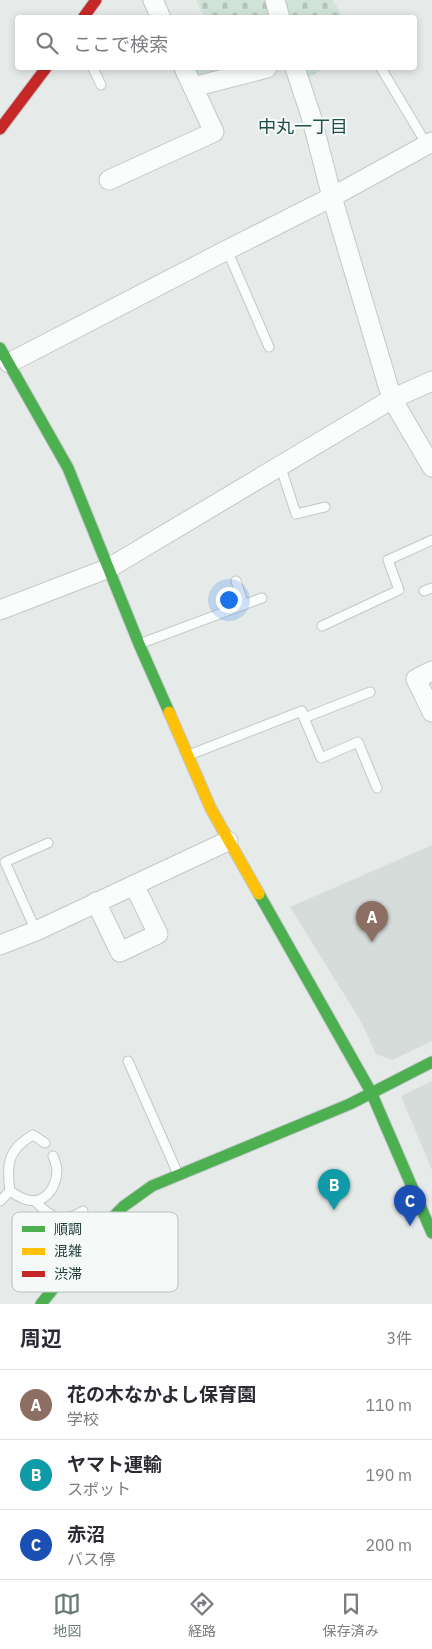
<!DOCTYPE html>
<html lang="ja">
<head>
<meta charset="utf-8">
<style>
  :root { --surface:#fff; --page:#f7f7f7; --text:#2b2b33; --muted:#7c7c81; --line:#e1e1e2; --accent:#687b78 }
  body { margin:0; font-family:"IBM Plex Sans","Noto Sans JP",sans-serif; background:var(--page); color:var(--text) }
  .you { position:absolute; left:228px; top:599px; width:18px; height:18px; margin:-12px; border:4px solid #fff; border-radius:50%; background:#1a73e8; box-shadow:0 0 0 8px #1a73e833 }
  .badge { display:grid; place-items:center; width:32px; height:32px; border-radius:50%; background:var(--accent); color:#fff; font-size:16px; font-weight:700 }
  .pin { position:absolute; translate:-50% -41px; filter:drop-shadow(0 1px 2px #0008) }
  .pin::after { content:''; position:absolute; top:26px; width:18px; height:15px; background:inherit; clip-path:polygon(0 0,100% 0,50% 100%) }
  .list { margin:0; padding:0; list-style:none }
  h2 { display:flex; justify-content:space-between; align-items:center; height:65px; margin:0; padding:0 20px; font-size:21px }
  h2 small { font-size:16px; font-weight:400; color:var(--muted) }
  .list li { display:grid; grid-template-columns:32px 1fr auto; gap:15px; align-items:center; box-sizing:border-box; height:70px; padding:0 20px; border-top:1px solid var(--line) }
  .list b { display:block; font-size:19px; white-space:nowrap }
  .list p { margin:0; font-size:16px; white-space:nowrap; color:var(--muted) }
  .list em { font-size:16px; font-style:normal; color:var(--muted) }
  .icon { flex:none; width:28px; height:28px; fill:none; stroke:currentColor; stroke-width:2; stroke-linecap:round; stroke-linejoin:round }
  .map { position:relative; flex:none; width:432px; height:1304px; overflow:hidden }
  .search { position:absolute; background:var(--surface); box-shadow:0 2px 8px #0003; left:15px; right:15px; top:15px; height:55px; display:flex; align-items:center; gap:12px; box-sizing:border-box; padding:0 18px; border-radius:5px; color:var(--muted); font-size:19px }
  .sheet { height:275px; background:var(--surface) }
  nav { display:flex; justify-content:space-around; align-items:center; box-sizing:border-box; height:70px; border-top:1px solid var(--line); background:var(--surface); font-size:14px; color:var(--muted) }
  nav a { display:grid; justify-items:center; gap:2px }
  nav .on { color:var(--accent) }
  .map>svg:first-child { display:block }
  .built { fill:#d5dcda }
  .cemetery { fill:url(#cemetery-stones) }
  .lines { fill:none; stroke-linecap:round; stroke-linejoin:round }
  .lane-casing { stroke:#c3c8c7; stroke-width:11 }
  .street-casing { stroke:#c3c8c7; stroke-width:21 }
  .fast-casing { stroke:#c2c8c7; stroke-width:13 }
  .slow-casing { stroke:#c2c8c7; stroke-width:13 }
  .jam-casing { stroke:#c2c8c7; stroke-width:13 }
  .lane { stroke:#fbfcfc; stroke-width:9 }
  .street { stroke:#fbfcfc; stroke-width:19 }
  .fast { stroke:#4caf50; stroke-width:11 }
  .slow { stroke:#ffc107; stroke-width:11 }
  .jam { stroke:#c62828; stroke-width:11 }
  .labels { text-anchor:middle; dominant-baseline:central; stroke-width:4; stroke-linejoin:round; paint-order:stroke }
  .neighbourhood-label { font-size:18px; fill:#214f4b; stroke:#f5faf8 }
  .key { fill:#f5faf8; stroke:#b6c2bf; stroke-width:1 }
  .key-label { font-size:14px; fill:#243e3b }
</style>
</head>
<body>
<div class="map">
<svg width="432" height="1304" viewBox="0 0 432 1304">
  <defs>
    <pattern id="cemetery-stones" width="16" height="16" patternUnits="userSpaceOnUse" patternTransform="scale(1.25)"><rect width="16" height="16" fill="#d1e3d9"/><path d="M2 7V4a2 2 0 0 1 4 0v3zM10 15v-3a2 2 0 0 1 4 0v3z" fill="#b3c4bb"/></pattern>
  </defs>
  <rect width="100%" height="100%" fill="#e6ebea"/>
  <g class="built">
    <polygon points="432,845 432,1041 392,1060 376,1054 362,1023 290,907"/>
    <polygon points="432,1081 432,1170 401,1096"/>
  </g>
  <g class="cemetery">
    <polygon points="196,0 269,0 274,17 204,17"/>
    <polygon points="283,0 333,0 343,17 285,17"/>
    <polygon points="192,68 241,68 197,79"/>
    <polygon points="303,68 324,68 307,78"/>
  </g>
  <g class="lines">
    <g class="lane-casing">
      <g id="lane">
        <polyline points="93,68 101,85"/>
        <polyline points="381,68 427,145"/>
        <polyline points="227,250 269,347"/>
        <polyline points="280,465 296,514 325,507"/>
        <polyline points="236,581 244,605"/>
        <polyline points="424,591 432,588"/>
        <polyline points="322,626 399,590 388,560 432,540"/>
        <polyline points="142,643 262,598"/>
        <polyline points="304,718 321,758 358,742 377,788"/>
        <polyline points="189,755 302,711 304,718 370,692"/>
        <polyline points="36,931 5,862 48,843"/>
        <polyline points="128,1061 178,1174"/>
        <path d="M10,1191c-4,-26 -2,-42 23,-56l12,8"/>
        <path d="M0,1201l10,-10c5,3 9,6 14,8 20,7 32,-10 33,-28 0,-5 -2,-10 -4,-15"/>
        <path d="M35,1201c16,17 26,23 48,10"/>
      </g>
    </g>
    <g class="street-casing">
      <g id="street">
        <polyline points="153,0 161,18"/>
        <polyline points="275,0 280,18"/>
        <polyline points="295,68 311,116 332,197 392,399 432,467"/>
        <polyline points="193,87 267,68"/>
        <polyline points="109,180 214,132 184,68"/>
        <polyline points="9,363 227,250 332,197 432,142"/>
        <polyline points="0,610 109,568 392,399 432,381"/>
        <polyline points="432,671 416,679 432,712"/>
        <polyline points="96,902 120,952 158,934 134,885"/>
        <polyline points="0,945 36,931 228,841"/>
      </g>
    </g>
    <g class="fast-casing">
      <g id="fast">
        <polyline points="0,348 68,468 139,644 169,712"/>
        <polyline points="259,894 371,1092 432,1233"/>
        <polyline points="41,1304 103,1227 124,1206 152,1186 350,1104 432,1062"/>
      </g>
    </g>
    <g class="slow-casing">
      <polyline id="slow" points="169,712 211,809 259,894"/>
    </g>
    <g class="jam-casing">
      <g id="jam">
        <polyline points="83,18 96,0"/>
        <polyline points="0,129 46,68"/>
      </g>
    </g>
    <use href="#lane" class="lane"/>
    <use href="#street" class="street"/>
    <use href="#fast" class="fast"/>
    <use href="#slow" class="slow"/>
    <use href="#jam" class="jam"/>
  </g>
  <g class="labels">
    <g class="neighbourhood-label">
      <text x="303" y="126">中丸一丁目</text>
    </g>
  </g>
  <rect x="12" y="1212" width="166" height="80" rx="8" class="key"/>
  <rect x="22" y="1226" width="23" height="6" fill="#4caf50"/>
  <rect x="22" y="1248" width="23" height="7" fill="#ffc107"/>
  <rect x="22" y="1271" width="23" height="6" fill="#c62828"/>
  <g class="key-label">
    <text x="54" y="1234">順調</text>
    <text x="54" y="1256">混雑</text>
    <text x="54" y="1279">渋滞</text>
  </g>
</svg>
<div class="you"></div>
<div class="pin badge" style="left:372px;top:942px;background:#8d6e63">A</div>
<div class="pin badge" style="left:334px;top:1210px;background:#0f9aa8">B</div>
<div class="pin badge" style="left:410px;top:1226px;background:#1a4fb4">C</div>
<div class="search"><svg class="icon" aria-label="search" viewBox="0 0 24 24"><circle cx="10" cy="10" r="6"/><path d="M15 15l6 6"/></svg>ここで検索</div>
</div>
<section class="sheet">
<h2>周辺<small>3件</small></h2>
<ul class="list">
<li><span class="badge" style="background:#8d6e63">A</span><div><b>花の木なかよし保育園</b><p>学校</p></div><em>110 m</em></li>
<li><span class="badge" style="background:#0f9aa8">B</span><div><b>ヤマト運輸</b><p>スポット</p></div><em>190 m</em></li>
<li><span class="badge" style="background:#1a4fb4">C</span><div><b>赤沼</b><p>バス停</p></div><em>200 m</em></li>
</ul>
</section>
<nav>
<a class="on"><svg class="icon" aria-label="map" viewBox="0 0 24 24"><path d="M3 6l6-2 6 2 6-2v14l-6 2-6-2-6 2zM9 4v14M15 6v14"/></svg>地図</a>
<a><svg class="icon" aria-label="directions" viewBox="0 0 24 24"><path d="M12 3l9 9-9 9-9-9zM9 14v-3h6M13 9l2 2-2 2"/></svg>経路</a>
<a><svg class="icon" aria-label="saved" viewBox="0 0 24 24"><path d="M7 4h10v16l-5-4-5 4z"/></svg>保存済み</a>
</nav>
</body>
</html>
